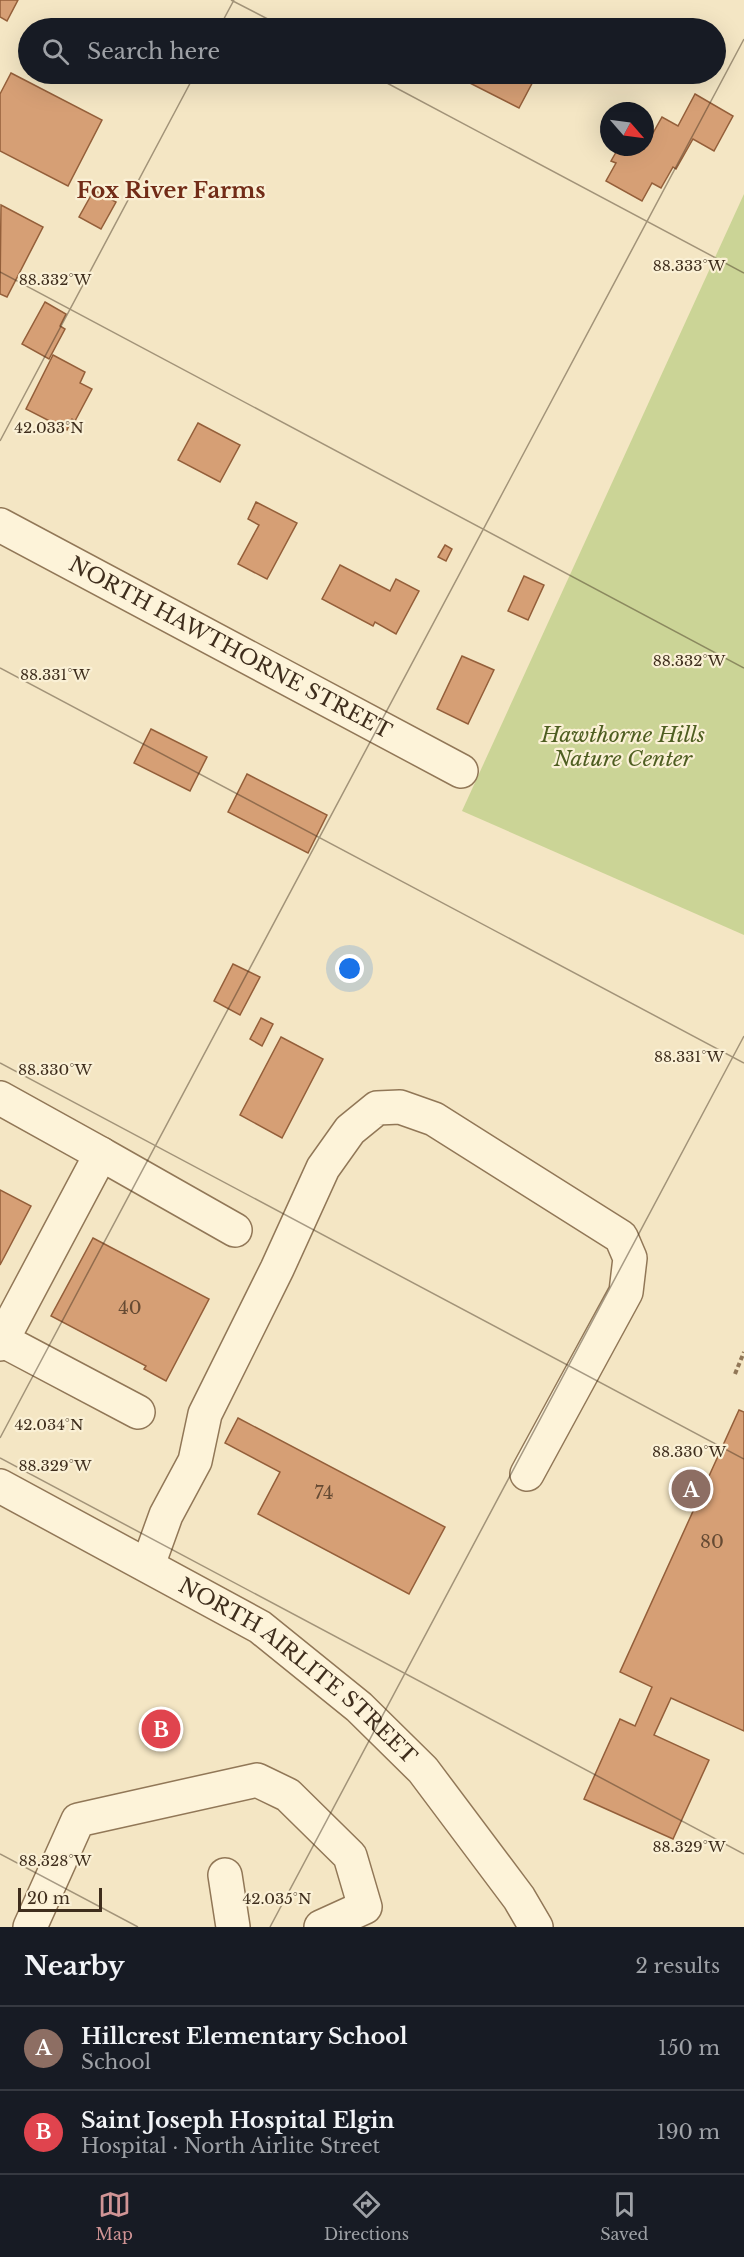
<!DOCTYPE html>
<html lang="en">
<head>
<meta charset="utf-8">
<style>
  :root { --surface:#171b24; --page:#242831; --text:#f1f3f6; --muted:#9ea1a6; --line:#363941; --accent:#d09495 }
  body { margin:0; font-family:"Libre Baskerville",serif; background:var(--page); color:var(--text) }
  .compass { position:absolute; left:600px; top:102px; width:54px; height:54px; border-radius:50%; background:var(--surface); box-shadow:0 6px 24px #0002; rotate:118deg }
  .scale { position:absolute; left:18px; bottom:15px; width:84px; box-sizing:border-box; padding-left:6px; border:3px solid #3f2e1d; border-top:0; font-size:16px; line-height:21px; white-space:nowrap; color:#3f2e1d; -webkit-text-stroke:4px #faf0d5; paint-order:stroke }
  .you { position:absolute; left:350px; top:969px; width:21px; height:21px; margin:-15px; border:4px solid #fff; border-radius:50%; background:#1a73e8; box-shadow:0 0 0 9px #1a73e833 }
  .badge { display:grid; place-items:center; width:39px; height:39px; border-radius:50%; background:var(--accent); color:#fff; font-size:20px; font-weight:700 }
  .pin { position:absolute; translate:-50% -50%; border:3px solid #fff; box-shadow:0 2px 6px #0006 }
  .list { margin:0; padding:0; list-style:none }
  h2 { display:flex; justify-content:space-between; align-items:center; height:78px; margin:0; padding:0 24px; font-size:26px }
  h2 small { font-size:20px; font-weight:400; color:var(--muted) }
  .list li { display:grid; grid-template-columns:39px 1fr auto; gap:18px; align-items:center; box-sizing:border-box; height:84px; padding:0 24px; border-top:2px solid var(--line) }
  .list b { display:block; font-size:22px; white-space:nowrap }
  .list p { margin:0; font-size:20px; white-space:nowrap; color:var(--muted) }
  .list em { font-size:20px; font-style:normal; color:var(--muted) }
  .icon { flex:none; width:33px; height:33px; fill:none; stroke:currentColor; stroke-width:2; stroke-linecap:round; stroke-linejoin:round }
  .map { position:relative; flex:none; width:744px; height:1927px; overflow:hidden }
  .search { position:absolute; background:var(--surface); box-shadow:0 6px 24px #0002; left:18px; right:18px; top:18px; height:66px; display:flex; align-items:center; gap:15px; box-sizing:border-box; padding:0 21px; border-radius:33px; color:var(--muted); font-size:22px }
  .sheet { height:246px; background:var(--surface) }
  nav { display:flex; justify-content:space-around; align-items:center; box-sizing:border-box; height:84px; border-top:2px solid var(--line); background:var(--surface); font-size:16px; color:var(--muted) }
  nav a { display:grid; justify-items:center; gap:3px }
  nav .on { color:var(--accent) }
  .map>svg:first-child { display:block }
  .green { fill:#cbd496 }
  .building { fill:#d69f75; stroke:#945f3a; stroke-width:1.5 }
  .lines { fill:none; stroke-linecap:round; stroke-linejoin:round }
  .minor-casing { stroke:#917757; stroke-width:36 }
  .path { stroke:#917757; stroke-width:4; stroke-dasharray:4.5 3; stroke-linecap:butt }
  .minor { stroke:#fdf3d9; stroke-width:33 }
  .ticks { fill:none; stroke:#3f2e1d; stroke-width:1.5; stroke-opacity:0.45 }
  .labels { text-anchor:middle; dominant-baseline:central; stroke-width:4.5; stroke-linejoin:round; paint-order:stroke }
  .number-label { font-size:18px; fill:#654a33 }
  .street-label { font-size:21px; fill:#3f2e1d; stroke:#faf0d5 }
  .park-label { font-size:21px; font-style:italic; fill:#4e5e21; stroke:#faf0d5 }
  .neighbourhood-label { font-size:22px; font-weight:bold; fill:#722c17; stroke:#faf0d5 }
  .ticks-label { font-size:15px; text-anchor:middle; fill:#3f2e1d; stroke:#faf0d5; stroke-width:4.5; stroke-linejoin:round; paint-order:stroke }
</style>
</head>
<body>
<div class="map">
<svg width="744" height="1927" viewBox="0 0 744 1927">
  <rect width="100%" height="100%" fill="#f4e6c4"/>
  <polygon class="green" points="744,194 744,935 462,811"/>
  <g class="building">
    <polygon points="0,0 18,0 7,21 0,17"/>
    <polygon points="11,73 102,120 68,186 0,151 0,94"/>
    <polygon points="458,74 537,74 519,108 456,76"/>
    <polygon points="695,94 733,116 714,151 693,139 676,169 673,167 661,188 652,183 642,201 606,181 616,163 611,161 619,147 640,147 644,149 662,117 678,126"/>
    <polygon points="94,190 116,202 101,229 79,217"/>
    <polygon points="1,205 43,227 7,297 0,294"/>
    <polygon points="45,302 66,314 60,326 65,329 49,359 22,344"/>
    <polygon points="53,355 85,372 80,383 92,389 75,421 72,419 67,430 26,409"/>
    <polygon points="198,423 240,445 220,482 178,460"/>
    <polygon points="256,502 297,523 267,579 238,564 259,525 248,519"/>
    <polygon points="445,545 452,549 446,561 438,557"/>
    <polygon points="340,565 390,591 396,579 419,591 396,634 375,622 373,626 322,599"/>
    <polygon points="524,576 544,585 528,620 508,611"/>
    <polygon points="462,656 494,670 468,724 437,709"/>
    <polygon points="151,729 207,757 190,791 134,763"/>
    <polygon points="247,774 327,815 308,853 228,812"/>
    <polygon points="233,964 260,977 240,1015 214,1001"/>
    <polygon points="261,1018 273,1024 262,1046 250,1039"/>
    <polygon points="281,1037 323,1059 282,1138 240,1115"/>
    <polygon points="0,1190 31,1206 0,1265"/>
    <polygon points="93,1238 209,1299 166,1381 144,1369 146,1366 51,1316"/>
    <polygon points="739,1410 744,1412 744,1731 671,1698 654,1735 709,1760 673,1839 584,1799 620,1719 635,1726 652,1687 620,1672"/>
    <polygon points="238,1418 445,1527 409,1594 258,1514 280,1472 225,1443"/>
  </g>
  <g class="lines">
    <g class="minor-casing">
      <g id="minor">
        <path id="s1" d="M0,525l461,246"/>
        <polyline points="0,1098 101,1154"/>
        <polyline points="0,1339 138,1412"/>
        <polyline points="0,1344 101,1154 235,1230"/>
        <path id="s2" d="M0,1486l260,141 99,80 64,63 96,128 17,29"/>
        <polyline points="148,1565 166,1515 195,1461 205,1414 277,1269 323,1168 350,1130 377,1108 400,1107 434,1119 621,1237 630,1258 626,1292 527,1474"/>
        <polyline points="225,1875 233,1927"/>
        <polyline points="30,1927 78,1820 257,1780 288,1795 350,1856 365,1907 321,1927"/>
      </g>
    </g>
    <polyline class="path" points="735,1374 744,1352"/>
    <use href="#minor" class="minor"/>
  </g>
  <path class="ticks" d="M231,0l54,28M219,28l15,-28M370,74l374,199M0,272l744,396M0,441l195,-367M0,668l744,395M0,1063l744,396M0,1438l744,-1399M0,1458l744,396M0,1854l138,73M270,1927l474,-891"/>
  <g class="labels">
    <g class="number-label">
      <text x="130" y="1308">40</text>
      <text x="324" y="1493">74</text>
      <text x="712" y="1542">80</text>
    </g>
    <g class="street-label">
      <text stroke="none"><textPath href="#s1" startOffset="261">NORTH HAWTHORNE STREET</textPath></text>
      <text stroke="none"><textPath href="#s2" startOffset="352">NORTH AIRLITE STREET</textPath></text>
    </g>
    <g class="park-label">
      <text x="623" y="735">Hawthorne Hills<tspan x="623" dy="24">Nature Center</tspan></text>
    </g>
    <g class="neighbourhood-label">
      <text x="171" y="190">Fox River Farms</text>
    </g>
  </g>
  <g class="ticks-label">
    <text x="689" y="271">88.333°W</text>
    <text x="55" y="285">88.332°W</text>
    <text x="49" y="433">42.033°N</text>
    <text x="689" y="666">88.332°W</text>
    <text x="55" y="680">88.331°W</text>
    <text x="689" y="1062">88.331°W</text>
    <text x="55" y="1075">88.330°W</text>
    <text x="49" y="1430">42.034°N</text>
    <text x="689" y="1457">88.330°W</text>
    <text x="55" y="1471">88.329°W</text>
    <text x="689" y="1852">88.329°W</text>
    <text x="55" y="1866">88.328°W</text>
    <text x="277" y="1904">42.035°N</text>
  </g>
</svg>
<svg class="compass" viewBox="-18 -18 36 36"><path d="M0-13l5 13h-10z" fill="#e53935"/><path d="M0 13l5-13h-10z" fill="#9ea1a6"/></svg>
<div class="scale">20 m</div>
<div class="you"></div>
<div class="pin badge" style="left:691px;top:1489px;background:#8d6e63">A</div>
<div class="pin badge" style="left:161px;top:1729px;background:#e0444e">B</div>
<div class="search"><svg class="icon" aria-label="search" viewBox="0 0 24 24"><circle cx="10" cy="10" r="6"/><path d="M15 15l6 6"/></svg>Search here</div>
</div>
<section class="sheet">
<h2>Nearby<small>2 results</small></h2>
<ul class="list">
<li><span class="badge" style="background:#8d6e63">A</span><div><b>Hillcrest Elementary School</b><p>School</p></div><em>150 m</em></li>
<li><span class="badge" style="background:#e0444e">B</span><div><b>Saint Joseph Hospital Elgin</b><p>Hospital · North Airlite Street</p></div><em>190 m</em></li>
</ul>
</section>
<nav>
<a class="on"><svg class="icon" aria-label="map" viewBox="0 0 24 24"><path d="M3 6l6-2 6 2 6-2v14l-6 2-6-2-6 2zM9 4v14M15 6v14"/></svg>Map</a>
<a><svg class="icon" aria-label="directions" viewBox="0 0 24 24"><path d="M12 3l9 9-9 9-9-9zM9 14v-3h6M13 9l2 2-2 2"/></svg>Directions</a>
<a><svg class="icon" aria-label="saved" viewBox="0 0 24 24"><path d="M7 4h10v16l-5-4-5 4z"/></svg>Saved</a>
</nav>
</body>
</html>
